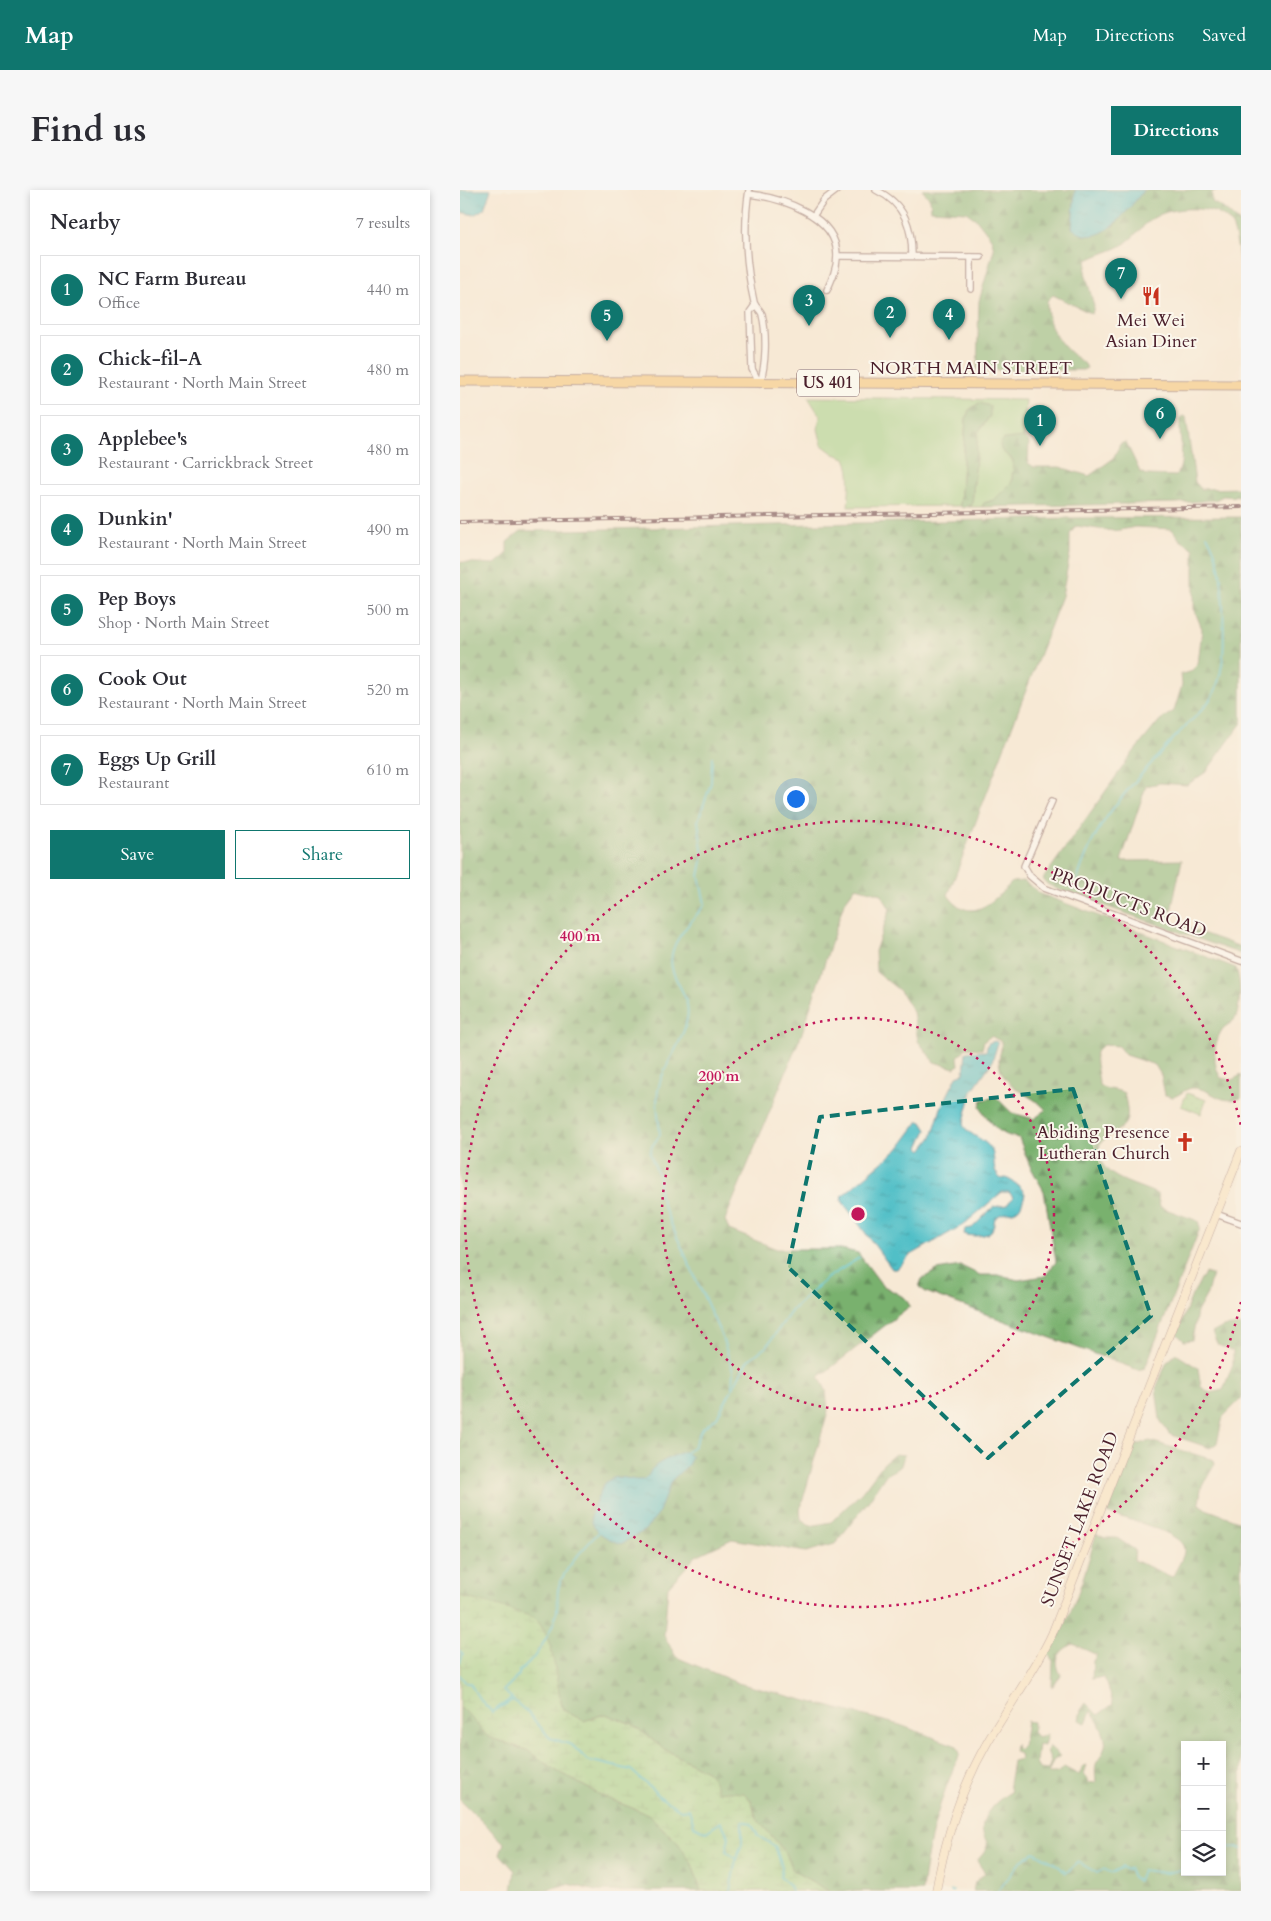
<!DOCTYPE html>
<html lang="en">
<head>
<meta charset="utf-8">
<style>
  :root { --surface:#fff; --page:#f7f7f7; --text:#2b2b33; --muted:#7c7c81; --line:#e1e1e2; --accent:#0f766e }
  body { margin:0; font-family:Cardo,serif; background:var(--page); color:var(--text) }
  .controls { position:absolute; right:15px; bottom:15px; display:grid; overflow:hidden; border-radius:0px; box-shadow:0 2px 8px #0003 }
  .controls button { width:45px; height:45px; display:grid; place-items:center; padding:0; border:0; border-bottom:1px solid var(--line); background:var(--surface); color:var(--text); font:25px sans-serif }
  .you { position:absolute; left:335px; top:608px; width:18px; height:18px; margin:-12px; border:4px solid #fff; border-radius:50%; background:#1a73e8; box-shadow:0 0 0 8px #1a73e833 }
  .badge { display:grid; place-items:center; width:32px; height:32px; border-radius:50%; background:var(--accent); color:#fff; font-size:16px; font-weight:700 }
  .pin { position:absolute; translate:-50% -41px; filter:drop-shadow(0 1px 2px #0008) }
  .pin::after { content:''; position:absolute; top:26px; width:18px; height:15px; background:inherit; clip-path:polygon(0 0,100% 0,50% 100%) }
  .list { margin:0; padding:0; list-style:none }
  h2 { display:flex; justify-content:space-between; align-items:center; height:65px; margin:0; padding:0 20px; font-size:21px }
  h2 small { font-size:16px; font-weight:400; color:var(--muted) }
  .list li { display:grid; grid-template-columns:32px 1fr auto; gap:15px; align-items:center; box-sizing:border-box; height:70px; margin:0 10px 10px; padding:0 10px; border:1px solid var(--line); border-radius:0px }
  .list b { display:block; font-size:19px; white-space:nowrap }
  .list p { margin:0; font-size:16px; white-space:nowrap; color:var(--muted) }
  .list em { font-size:16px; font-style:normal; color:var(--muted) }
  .actions { display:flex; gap:10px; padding:15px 20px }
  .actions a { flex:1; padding:11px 0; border:1px solid var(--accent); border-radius:0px; text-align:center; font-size:18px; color:var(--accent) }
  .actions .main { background:var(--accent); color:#fff }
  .icon { flex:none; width:28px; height:28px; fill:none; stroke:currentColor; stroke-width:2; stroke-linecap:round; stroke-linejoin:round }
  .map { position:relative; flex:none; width:781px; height:1701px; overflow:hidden; border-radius:0px }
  header { display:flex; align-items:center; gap:30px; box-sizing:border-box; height:70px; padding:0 25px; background:var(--accent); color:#fff }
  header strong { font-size:24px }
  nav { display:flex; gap:28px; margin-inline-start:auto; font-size:18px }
  .intro { display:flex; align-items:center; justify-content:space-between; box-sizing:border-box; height:120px; padding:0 30px }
  h1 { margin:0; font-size:35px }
  .button { padding:12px 22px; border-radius:0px; background:var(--accent); color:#fff; font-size:18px; font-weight:700 }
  main { display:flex; gap:30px; padding:0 30px }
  aside { flex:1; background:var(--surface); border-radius:0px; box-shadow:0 2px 8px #0003 }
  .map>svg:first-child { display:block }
  .grass { fill:#97ce80; stroke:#707656 }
  .forest { fill:url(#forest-firs); stroke:#62684c; fill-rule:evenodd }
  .wetland { fill:url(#wetland-marsh); stroke:#707656 }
  .park { fill:url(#park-dots); stroke:#707656 }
  .water { fill:url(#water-ripples); stroke:#4e6f79 }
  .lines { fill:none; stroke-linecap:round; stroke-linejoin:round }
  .stream { stroke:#51bfc7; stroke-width:2 }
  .minor-casing { stroke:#876666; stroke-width:8 }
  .secondary-casing { stroke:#876666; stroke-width:9 }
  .trunk-casing { stroke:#876666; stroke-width:11 }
  .minor { stroke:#fff; stroke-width:5.5 }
  .secondary { stroke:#fbe6c4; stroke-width:8 }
  .trunk { stroke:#f5c16b; stroke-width:9 }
  .rail-casing { stroke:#4a1f2b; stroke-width:4 }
  .rail { stroke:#fbf7ec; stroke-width:2; stroke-dasharray:5.5; stroke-linecap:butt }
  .marked { fill:none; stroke:#0f766e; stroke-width:4; stroke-dasharray:10 6; stroke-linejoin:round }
  .ring { fill:none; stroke:#c2185b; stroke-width:2.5; stroke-dasharray:2.5 5 }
  .labels { text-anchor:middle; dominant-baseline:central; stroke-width:4; stroke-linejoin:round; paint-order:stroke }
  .shield { fill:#fbf7ec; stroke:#7f6065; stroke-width:1 }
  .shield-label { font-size:16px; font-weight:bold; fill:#4a1f2b }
  .poi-label { font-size:18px; fill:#4a1f2b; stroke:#fbf7ec }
  .street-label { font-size:18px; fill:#4a1f2b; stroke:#fbf7ec }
  .centre { fill:#c2185b; stroke:#fbf7ec; stroke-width:2.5 }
  .ring-label { font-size:15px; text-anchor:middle; font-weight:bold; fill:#c2185b; stroke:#fbf7ec; stroke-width:4; stroke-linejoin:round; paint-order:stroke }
</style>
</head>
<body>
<header>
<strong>Map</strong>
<nav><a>Map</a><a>Directions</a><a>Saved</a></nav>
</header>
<div class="intro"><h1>Find us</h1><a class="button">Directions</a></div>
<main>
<aside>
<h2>Nearby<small>7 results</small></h2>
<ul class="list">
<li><span class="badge">1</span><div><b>NC Farm Bureau</b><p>Office</p></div><em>440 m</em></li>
<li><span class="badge">2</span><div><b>Chick-fil-A</b><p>Restaurant · North Main Street</p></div><em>480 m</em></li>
<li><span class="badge">3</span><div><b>Applebee's</b><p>Restaurant · Carrickbrack Street</p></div><em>480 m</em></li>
<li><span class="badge">4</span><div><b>Dunkin'</b><p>Restaurant · North Main Street</p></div><em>490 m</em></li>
<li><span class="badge">5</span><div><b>Pep Boys</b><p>Shop · North Main Street</p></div><em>500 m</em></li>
<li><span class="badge">6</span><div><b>Cook Out</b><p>Restaurant · North Main Street</p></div><em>520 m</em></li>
<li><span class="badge">7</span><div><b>Eggs Up Grill</b><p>Restaurant</p></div><em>610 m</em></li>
</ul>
<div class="actions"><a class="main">Save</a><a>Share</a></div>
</aside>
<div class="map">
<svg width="781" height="1701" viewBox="0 0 781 1701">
  <defs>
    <pattern id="forest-firs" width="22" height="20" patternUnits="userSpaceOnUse" patternTransform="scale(1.25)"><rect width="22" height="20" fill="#79b16e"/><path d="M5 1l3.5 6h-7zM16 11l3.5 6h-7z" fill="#658f5b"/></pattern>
    <pattern id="wetland-marsh" width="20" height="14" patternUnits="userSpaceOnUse" patternTransform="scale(1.25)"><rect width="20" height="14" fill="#97ce80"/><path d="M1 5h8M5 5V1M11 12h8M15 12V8" fill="none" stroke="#84b06f"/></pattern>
    <pattern id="park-dots" width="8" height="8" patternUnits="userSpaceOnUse" patternTransform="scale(1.25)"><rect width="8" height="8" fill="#97ce80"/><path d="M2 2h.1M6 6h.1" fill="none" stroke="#84b06f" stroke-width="1.8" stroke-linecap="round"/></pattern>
    <pattern id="water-ripples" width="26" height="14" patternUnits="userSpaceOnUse" patternTransform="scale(1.25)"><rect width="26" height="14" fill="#51bfc7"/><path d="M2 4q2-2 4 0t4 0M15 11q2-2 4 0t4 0" fill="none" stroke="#459ba2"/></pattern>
  </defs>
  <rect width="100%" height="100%" fill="#fbf7ec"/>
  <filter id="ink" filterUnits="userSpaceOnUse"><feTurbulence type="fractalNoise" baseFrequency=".02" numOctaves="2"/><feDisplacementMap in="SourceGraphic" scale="10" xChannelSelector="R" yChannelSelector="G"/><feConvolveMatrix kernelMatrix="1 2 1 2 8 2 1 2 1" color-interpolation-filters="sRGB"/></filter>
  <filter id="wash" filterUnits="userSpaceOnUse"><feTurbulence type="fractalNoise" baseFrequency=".0096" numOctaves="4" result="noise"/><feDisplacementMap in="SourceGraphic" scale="20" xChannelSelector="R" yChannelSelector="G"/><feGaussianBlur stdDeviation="1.12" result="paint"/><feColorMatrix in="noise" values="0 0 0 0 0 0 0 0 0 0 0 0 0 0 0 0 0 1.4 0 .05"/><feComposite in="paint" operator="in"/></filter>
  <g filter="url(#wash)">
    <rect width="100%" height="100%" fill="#f7e9d5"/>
    <path class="grass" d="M348,207l218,3 -2,37 -14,3 -9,10 12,10 -1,22 -18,18 -10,3 -2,4h-14l4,-2 6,-73 12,-16 -11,-13 -10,7 -3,9 -6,87 -112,1c1,-17 4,-34 -3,-49l-11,-4 -12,-9 -4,-16 2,-13z"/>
    <g class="forest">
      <path d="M462,0h153l-3,38 41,-2 31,-36h74l-6,2v10l11,6 18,16v50c-3,-15 -3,-32 -8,-46 -9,-24 -56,-22 -74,-13 -15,7 -23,21 -36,30 -11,6 -24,9 -36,15l-2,12 9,34 -2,8 -39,-19 -6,6c-1,29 16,48 38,63l2,4 -4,2h-106l2,-69 15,-52 -3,-11 -14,-18 -11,-8 -35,-2 -1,-11z"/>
      <polygon points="519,213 530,216 530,226 518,242 512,315 503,318 500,316 506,229 509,220"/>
      <path d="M723,226l3,1 9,65 6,7 40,-1v9l-18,-1 -8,4 -38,3 -195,4 2,-4 10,-3 18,-18 1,-22 -12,-10 -1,-6 4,-5 20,-2 5,5 -1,21 6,4h26l29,9 25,-18 6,-14 6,-2 14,30 7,3 29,1c11,-14 2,-41 4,-58z"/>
      <path d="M781,327v207l-35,48 -19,13 -27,-2 -14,3 -25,75 61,-1 -13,61 72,26v7l-184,-65 -10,-5 -4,-5 89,-125 28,-34 14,-9 8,-26 -1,-11 9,-2 8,-8 4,-35 -8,-20v-60l-14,-9 -8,-11 -36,-2 -22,4 -38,-5 -6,8v20l-8,42 -114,299c22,31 45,7 64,-13l12,-1 17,13 195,74c5,15 5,33 0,49 -2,6 -11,8 -14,13 -9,14 -10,34 -1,48l11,2 9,-5v23c-23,7 -27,-8 -46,-10 -9,-1 -14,7 -22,9l-8,-2 -4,-20 -6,-10 -30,-10 -7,-9 -15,-1 -7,7c-2,12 3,21 3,33 8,6 16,3 25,8 9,37 0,30 -24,50 -7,35 33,39 57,51l3,13 38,14 2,7 -55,140 -7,2 -212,-78 -7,-5 3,-8 15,-9 24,-4 19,9h18l20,5 27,-4 11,-14 -12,-71 -14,-25 -11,-28c-21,-3 -27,-13 -39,-31l2,-7 14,-3 16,16 22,6 12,-9c-15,-18 -44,-20 -47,-49 0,-6 3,-13 3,-19l-11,-6 -7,5 -2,8 -16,-1 -8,9 1,8 -5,3 -20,-6 -16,-21 -5,-29 -13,-21 -24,-19 -1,-21 15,-42 -9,-15 -25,-7 -12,16 -42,130 -77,187 4,10 48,19h64l17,4 24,32 23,13 5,8 -91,71 7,13 2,21 -28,99 1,9 9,7 21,-4 31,-30 21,-28 12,-10 9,1 -3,11 -16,10 -15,23 -35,45 -29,8 -74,-13 -36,17 -28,31 -4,48 12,22 62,26 162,42 57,21 3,8c-20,42 -33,91 -38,137h-93l-36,-20 -7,-18 -30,-35 -4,-16 -36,-11 -8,-19 -44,-23 -32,-25 -27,-10 -21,7 -21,-11 -5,-17 -3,-20 -71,-69 -24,-8v-1034l35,2 12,-10v-12l14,-11 550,-13z"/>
      <polygon points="745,1083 752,1085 747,1104 737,1122 732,1150 724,1151 717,1144 732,1105"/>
      <polygon points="781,1135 781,1209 763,1227 757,1253 750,1258 709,1244 700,1230 696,1198 707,1172 716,1164 738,1178 741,1197 750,1203 763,1200 773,1174 773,1161 758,1155 752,1143 763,1137"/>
      <path d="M690,1251l64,19 1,4 -14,24 -2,16 7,5 35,13v369h-268l2,-9 10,-9 -8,-12 9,-11 1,-8c-14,-20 7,-41 24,-50l-2,-8 4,-23 8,-2 -1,-5 -6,-2 1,-8 3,6 5,-4 4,-25 6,1v10l5,6 9,-4 -3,12 -6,-1 -2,18 3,6 9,1 3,-9 -4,-10 2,-5 11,10 -7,5 -5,12h9l7,-6 15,8 4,-9 4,-1 -3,9 5,9 7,-1c-3,-27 4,-17 9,-36 3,-7 -9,-30 -14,-35l-5,12 -7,-3 2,-10 5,-7 12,12 15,-11 -6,-21 -4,-6 -11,2 1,-18 4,-6 -24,-11c-15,7 -20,16 -12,31l-9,12 1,-26 -5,-7c24,-36 37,-79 48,-120l9,4h12l18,12 -1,10 38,17 2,-3c3,-7 11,-18 10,-25 -1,-17 -62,-31 -77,-36l24,-62 5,-6zM725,1555h37v127h-37z"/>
      <polygon points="0,1518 5,1520 28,1547 67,1560 95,1580 144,1607 188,1624 218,1653 232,1674 241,1701 137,1701 108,1694 81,1701 52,1701 55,1681 40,1664 44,1653 0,1610"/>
    </g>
    <path class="wetland" d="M0,1406c12,4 69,18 74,22 22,18 21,67 29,92l21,11 21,-7 27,10 32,25 44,23 8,13v6l28,2 8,9 4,16 30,35 7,18 36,20h-128l-9,-27 -14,-21 -30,-29 -44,-17 -49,-27 -28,-20 -39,-13 -23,-26 -5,-3z"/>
    <polygon class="park" points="727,903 746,910 741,924 721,916"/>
    <g class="water">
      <polygon points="0,0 31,0 24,19 14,25 0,22"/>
      <path d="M615,0h69c-16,19 -44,63 -72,38z"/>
      <path d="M535,851l3,2 -6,19 -20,29 -9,34c7,12 23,13 29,26 4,11 -1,19 9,28l5,-1c8,4 15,8 19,16 -7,27 -13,12 -30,24 -1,3 -1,9 -3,12 -4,7 -21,7 -28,4l1,-5 7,-1 21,-21 14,-2 6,-8 -4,-5h-7l-39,33 -52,30 -14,14h-5l-50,-68v-5l56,-47 21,-28 3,1 5,8 -8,17 3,3 10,-13 9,-29 16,-32 7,-3 2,-21 20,-1 2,-8z"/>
      <path d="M224,1261l8,6 -4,8 -17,16 -13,33 -14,17 -23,13c-23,-9 -39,-19 -24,-45 2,-4 5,-13 9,-17 14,-12 30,4 41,-5 3,-3 3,-7 6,-9 9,-8 21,-12 31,-17z"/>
    </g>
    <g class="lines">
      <g class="stream">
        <path d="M252,567l-1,26 -13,38 5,35 -4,20 6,28c-9,13 -26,29 -31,43 -12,30 19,43 13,72 -4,23 -20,41 -27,63 -6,19 -1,34 0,53l-8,11 -2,8 9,23v14l4,15 59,131 11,34 -1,16"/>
        <path d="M615,699c16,-68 56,-102 100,-152 13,-15 31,-27 40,-46 11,-27 9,-56 8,-86 -1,-22 -3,-50 -16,-69"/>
        <polyline points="226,1263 234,1256 241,1240 257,1227 288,1170 306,1157 332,1120 367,1088 399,1068"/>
        <polyline points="0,1461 3,1464 0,1472"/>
        <polyline points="0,1485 6,1493 10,1493 18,1507 32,1522"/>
        <polyline points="36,1520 53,1510 66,1521 90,1548 112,1555 127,1570 171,1580 203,1609 221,1620 229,1619 234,1636 246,1642 261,1632 269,1647 266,1661 276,1669"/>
        <path d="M32,1522l20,-14 -9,-7 16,-16v-4c15,-8 36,-44 38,-61 2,-12 -2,-17 4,-30 9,-18 24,-33 38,-48"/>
        <polyline points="762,1658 777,1657 781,1659"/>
        <polyline points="270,1701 276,1669 282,1654 282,1631 291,1633 298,1646 315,1656 322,1677 320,1687 330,1695 332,1701"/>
        <polyline points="491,1701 493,1701"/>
        <polyline points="538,1701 561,1671 574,1662 596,1674 606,1683 618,1672 637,1683 644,1679 651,1683 662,1677 666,1680 669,1678 673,1687 678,1691 682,1680 706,1683 725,1679"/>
      </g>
    </g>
  </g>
  <g filter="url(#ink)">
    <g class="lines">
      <g class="minor-casing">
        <g id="minor">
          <path d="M289,0c-6,37 -3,76 5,112 1,5 6,7 8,12 5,21 4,50 -2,70"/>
          <path d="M416,0c29,14 36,37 36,66"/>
          <path d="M289,4c32,4 88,21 88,62 0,12 -5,23 -10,34"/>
          <polyline points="353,26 364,10 377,0"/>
          <polyline points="377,66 521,67"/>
          <polyline points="511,99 511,67"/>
          <polyline points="295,115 290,122 292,179 300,194"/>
          <polyline points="592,611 564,676 570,686 584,698 781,771"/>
          <polyline points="756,1024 781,1033"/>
        </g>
      </g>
      <g class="secondary-casing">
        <path id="secondary" d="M476,1701c9,-51 25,-103 51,-148 21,-37 47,-70 65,-109l189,-483"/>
      </g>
      <g class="trunk-casing">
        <polyline id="trunk" points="0,191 781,195"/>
      </g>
      <use href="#minor" class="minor"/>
      <use href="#secondary" class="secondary"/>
      <use href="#trunk" class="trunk"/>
      <g class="rail-casing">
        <polyline id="rail" points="0,332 781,317"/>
      </g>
      <use href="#rail" class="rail"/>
    </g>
  </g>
  <path d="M0 0H781V1701H0ZM613,899l78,227 -163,142 -200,-191 32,-150z" fill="#f7e9d5" fill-opacity=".55" fill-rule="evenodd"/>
  <path class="marked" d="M613,899l78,227 -163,142 -200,-191 32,-150z"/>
  <g class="ring">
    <circle cx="398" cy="1024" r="196"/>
    <path d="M781 1112A393 393 0 1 1 781 936"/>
  </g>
  <defs>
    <g id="restaurant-bare" transform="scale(1.5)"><path d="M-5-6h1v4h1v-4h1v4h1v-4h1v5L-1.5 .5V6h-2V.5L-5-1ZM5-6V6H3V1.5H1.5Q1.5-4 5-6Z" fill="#c8321e" stroke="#fbf7ec" stroke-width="2.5" paint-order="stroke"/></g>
    <g id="church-bare" transform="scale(1.5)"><path d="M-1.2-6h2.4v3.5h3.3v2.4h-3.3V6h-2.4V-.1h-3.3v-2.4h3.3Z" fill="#c8321e" stroke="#fbf7ec" stroke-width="2.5" paint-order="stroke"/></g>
  </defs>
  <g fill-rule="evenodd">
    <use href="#restaurant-bare" x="691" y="106"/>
    <use href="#church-bare" x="725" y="952"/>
  </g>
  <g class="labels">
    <rect class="shield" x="337" y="179.5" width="62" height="27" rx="4"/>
    <g class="shield-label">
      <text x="368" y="193">US 401</text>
    </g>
    <g class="poi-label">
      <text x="691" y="130">Mei Wei<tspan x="691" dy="21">Asian Diner</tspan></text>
      <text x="710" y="942" text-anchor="end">Abiding Presence<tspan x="710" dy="21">Lutheran Church</tspan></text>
    </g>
    <g class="street-label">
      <text x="511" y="178">NORTH MAIN STREET</text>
      <text transform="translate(669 713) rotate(21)">PRODUCTS ROAD</text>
      <text transform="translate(620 1329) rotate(-69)">SUNSET LAKE ROAD</text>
    </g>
  </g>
  <circle cx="398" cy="1024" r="8" class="centre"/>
  <g class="ring-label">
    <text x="120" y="751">400 m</text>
    <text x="259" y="891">200 m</text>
  </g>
</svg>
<div class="controls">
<button>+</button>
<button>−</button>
<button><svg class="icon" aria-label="layers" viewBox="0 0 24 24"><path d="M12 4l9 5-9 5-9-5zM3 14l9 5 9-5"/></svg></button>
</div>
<div class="you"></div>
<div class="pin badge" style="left:580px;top:256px">1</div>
<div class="pin badge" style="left:430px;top:148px">2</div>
<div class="pin badge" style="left:349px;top:136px">3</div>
<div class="pin badge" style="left:489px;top:150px">4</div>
<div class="pin badge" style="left:147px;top:151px">5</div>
<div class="pin badge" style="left:700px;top:249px">6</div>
<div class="pin badge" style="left:661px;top:109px">7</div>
</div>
</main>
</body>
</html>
